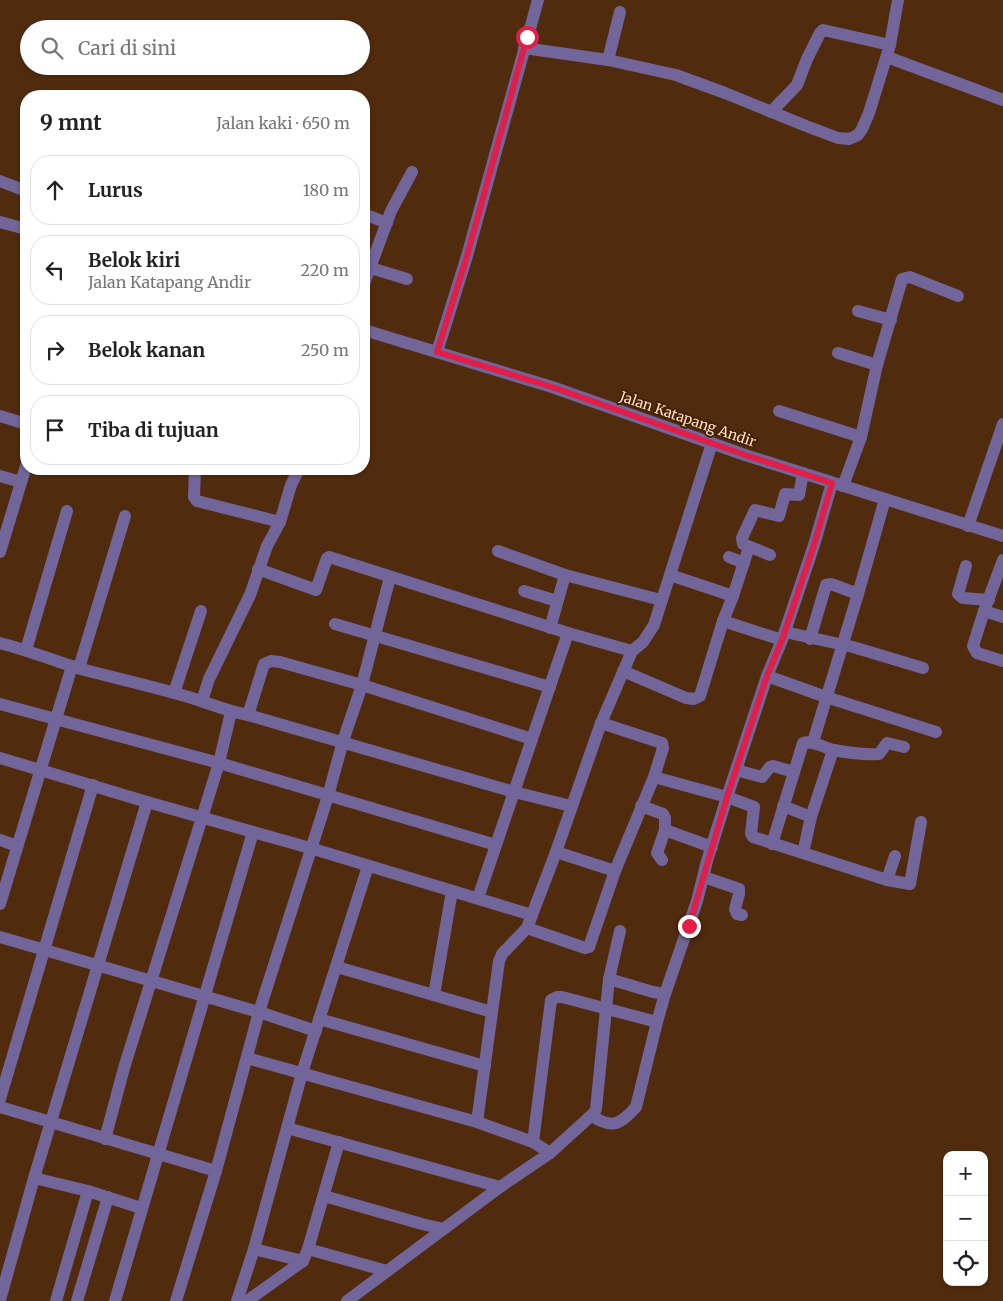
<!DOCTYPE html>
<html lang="id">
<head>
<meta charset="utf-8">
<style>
  :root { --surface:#fff; --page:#f2f2f2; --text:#222; --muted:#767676; --line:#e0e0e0 }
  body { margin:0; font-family:Merriweather,serif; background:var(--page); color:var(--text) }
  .controls { position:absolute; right:15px; bottom:15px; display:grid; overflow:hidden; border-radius:10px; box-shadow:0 1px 4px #0004 }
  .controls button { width:45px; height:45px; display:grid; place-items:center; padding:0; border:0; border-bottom:1px solid var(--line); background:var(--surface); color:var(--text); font:25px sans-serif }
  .stop { position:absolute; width:15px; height:15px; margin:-11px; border:4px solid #e11d48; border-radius:50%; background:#fff }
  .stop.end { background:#e11d48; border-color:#fff; box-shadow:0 1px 5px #0008 }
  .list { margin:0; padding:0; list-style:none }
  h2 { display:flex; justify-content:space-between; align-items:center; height:65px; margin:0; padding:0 20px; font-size:21px }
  h2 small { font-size:16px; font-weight:400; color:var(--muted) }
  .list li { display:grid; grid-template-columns:32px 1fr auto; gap:15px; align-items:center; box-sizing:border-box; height:70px; margin:0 10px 10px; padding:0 10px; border:1px solid var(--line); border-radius:20px }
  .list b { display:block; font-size:19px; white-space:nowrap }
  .list p { margin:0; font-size:16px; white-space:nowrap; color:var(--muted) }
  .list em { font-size:16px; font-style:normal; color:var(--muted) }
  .icon { flex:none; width:28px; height:28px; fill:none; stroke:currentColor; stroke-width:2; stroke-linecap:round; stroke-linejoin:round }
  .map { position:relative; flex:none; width:1003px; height:1301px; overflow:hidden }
  .search { position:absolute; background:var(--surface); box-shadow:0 1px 4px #0004; left:20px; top:20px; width:350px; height:55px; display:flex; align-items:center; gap:12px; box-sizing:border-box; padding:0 18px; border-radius:28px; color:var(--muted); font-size:19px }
  .panel { position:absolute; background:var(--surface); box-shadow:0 1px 4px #0004; left:20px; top:90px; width:350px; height:385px; border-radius:20px }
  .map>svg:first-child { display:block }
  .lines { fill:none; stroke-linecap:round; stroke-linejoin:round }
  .minor { stroke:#72659a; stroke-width:12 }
  .route { stroke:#e11d48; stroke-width:6 }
  .labels { text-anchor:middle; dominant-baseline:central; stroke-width:4; stroke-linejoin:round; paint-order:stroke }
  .street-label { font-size:14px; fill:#fcddc9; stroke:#462102 }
</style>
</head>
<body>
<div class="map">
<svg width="1003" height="1301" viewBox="0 0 1003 1301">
  <rect width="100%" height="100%" fill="#512b0d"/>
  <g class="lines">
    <g class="minor">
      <polyline points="524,48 608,60 676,75 725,93 806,126 838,138 849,139 858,135 862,129 869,113 890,45 898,0"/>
      <polyline points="887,57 1003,100"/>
      <polyline points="608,60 620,12"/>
      <polyline points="771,112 797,85 807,59 820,33 823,30 890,45"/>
      <polyline points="0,181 26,191"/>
      <polyline points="364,214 387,223"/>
      <polyline points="0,222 26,229"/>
      <polyline points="364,266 407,279"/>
      <polyline points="364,284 391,211 412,172"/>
      <polyline points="858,311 891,320"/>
      <polyline points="364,330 552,387 745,455 1003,536"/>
      <polyline points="437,352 467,256 538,0"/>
      <polyline points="838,353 877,365 861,437 843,486"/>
      <polyline points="877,365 902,279 910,277 958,296"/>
      <polyline points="779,411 861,437"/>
      <polyline points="0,416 26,424"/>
      <polyline points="195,469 194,497 197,501 280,522 291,485 299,469"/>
      <polyline points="0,476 21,482"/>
      <polyline points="968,526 1003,424"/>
      <polyline points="498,551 565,575 661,600"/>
      <polyline points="0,552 26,466"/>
      <polyline points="770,555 743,544 742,538 755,510 779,516 785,494 799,495 803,473"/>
      <polyline points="729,557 744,563"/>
      <polyline points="1003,560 984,611 973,646 977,653 1003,661"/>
      <polyline points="966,566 958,594 963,598 989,600"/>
      <polyline points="258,569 316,590 327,558 329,557 568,633 632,651"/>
      <polyline points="670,575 733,596 723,621 782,640"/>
      <polyline points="524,591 557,601"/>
      <polyline points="733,596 749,547"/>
      <polyline points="984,611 1003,617"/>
      <polyline points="335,624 550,687"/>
      <polyline points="550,628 565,575"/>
      <polyline points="785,632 853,647 923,668"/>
      <polyline points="810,639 826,585 831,584 858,594"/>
      <path d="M0,643c28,7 54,18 81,26 34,9 70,17 104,27 21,6 41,15 63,19l266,77 57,14"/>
      <polyline points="26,650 67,511"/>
      <polyline points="79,668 125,516"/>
      <polyline points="623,671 686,698 694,699 700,696 723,621"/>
      <polyline points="767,676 826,697 936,732"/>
      <polyline points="174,693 201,611"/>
      <polyline points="202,701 209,679 250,595 267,546 280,522"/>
      <polyline points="0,704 219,763 496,845"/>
      <polyline points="248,715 264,664 271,661 280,662 362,685 532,739"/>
      <polyline points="813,742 858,594 885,499"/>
      <polyline points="0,758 147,802 310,848 532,915"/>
      <polyline points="736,770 767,676 782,640 814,545 832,483"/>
      <polyline points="654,777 727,797 736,770 762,777 770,767 773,766 794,772"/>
      <polyline points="641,806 663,814 665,818 665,830 712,847"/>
      <polyline points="783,806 811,817 803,853 887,880 895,856"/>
      <polyline points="811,817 833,750"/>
      <polyline points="0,840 17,846"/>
      <path d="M772,844l31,-101c11,-3 21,5 31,7 15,3 30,5 45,4l8,-11 17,4"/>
      <polyline points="556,852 615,871"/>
      <polyline points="662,860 657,853 665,830"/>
      <polyline points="704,877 739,889 739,894 735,909 737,914 742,915"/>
      <polyline points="887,880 910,884 921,822"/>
      <polyline points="478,898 568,633"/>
      <polyline points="0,904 72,666"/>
      <polyline points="527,928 585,948 589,947 615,871 654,777 663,748 662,743 601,723"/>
      <polyline points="0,937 259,1012 316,1031"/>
      <polyline points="337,967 492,1012"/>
      <polyline points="609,979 653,992 665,994"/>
      <polyline points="434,995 452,891"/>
      <polyline points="319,1019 485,1066"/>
      <polyline points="247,1058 477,1122 533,1142 550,1153"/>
      <polyline points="0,1099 93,785"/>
      <polyline points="0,1107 216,1171"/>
      <path d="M592,1116c20,13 28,9 44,-9l21,-85"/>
      <polyline points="477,1122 499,961 502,954 527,928 556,852 601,723 632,651 643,642 654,625 712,443"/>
      <polyline points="287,1128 500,1187"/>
      <polyline points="105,1139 124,1068 219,763 231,712"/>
      <polyline points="533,1142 551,1000 557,997 562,997 657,1022 665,994 697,901 707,861 727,797 754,807 751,834 753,837 803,853"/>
      <polyline points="34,1178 88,1191 141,1208"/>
      <polyline points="324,1196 422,1224 444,1229"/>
      <polyline points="254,1249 303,1261"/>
      <polyline points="308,1249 387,1271"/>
      <polyline points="0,1300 34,1178 147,802"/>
      <polyline points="56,1301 88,1191"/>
      <polyline points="77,1301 108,1197"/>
      <polyline points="115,1301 253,832"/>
      <polyline points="176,1301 216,1171 259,1012 328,796 343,741 362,685 390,577"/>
      <polyline points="237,1301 254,1249 302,1073 368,866"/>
      <polyline points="247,1301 303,1261 308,1249 339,1142"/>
      <polyline points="347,1301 500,1187 550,1153 594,1113 596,1109 609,979 620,931"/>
    </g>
  </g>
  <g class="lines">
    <polyline class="route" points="527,37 467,256 437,352 552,387 745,455 832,483 814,545 782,640 767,676 727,797 689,926"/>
  </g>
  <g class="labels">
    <g class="street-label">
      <text transform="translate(688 419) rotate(19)">Jalan Katapang Andir</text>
    </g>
  </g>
</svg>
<div class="controls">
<button>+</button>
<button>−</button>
<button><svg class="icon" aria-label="locate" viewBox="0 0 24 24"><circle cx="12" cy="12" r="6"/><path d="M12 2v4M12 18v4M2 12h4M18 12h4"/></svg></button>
</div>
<div class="stop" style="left:527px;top:37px"></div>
<div class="stop end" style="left:689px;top:926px"></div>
<div class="search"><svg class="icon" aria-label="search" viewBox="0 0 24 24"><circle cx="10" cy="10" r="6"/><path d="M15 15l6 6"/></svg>Cari di sini</div>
<section class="panel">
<h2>9 mnt<small>Jalan kaki · 650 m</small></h2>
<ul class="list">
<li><svg class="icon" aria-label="ahead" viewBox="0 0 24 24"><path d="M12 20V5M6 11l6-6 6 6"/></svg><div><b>Lurus</b></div><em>180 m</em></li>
<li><svg class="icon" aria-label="left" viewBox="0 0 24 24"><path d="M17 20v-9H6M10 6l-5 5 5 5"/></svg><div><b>Belok kiri</b><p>Jalan Katapang Andir</p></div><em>220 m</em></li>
<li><svg class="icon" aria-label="right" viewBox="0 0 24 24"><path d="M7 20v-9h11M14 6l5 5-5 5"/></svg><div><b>Belok kanan</b></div><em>250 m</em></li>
<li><svg class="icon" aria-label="arrive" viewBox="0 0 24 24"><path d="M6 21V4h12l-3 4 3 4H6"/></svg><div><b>Tiba di tujuan</b></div></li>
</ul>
</section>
</div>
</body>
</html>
